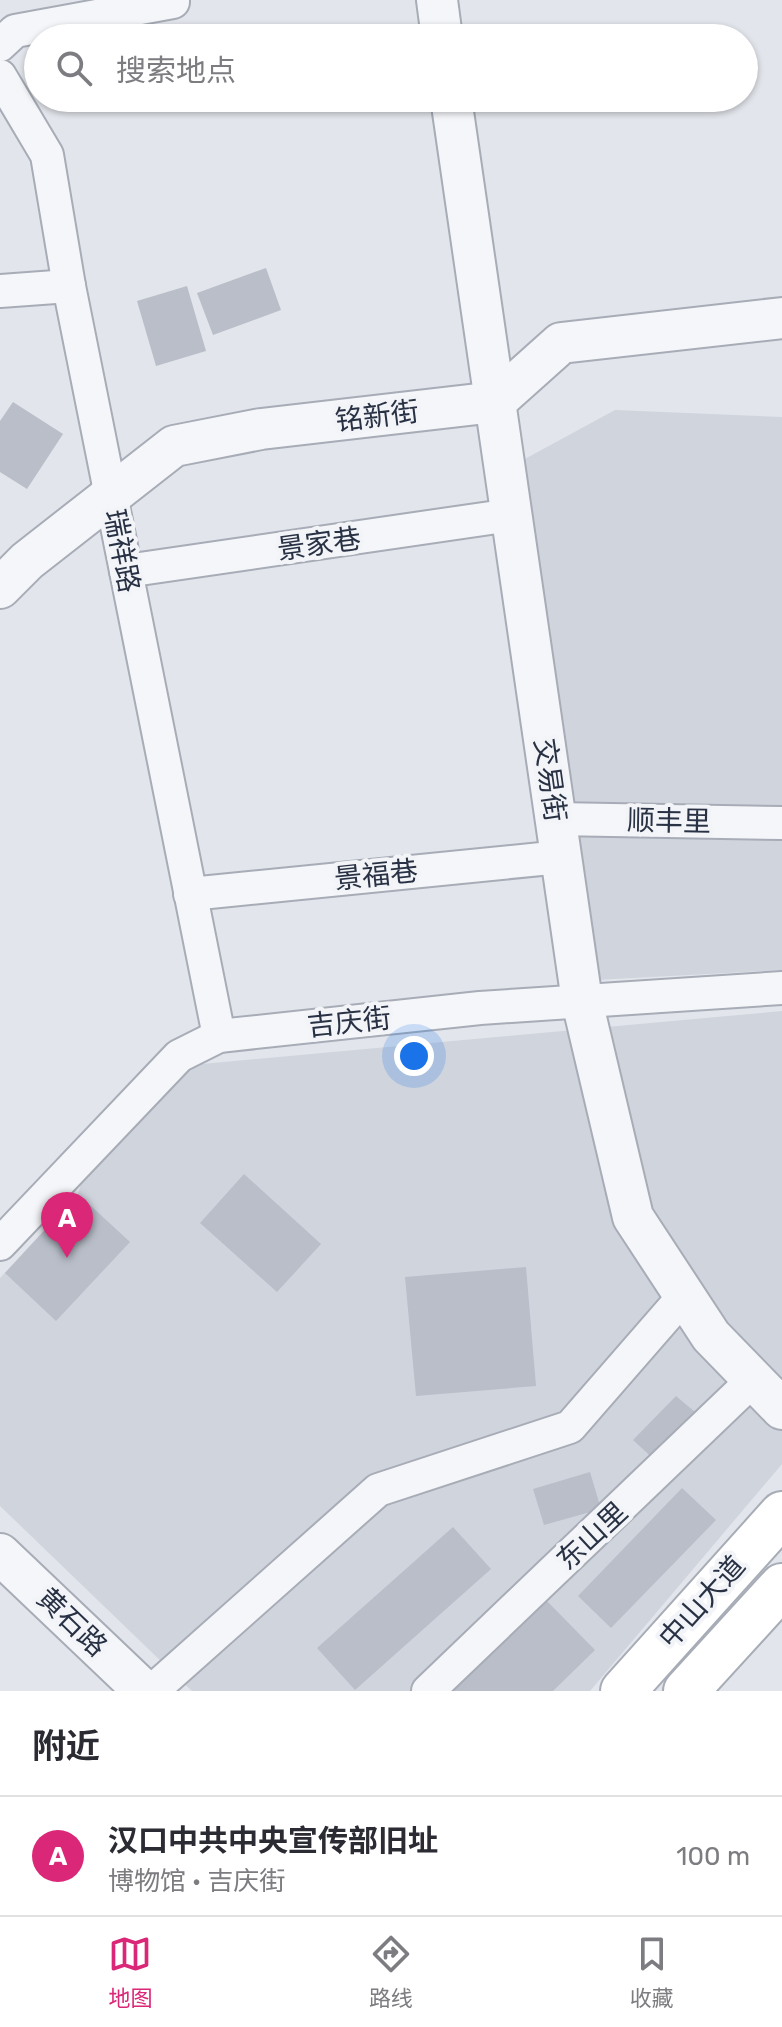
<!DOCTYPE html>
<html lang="zh">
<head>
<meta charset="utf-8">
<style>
  :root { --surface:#fff; --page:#f2f2f3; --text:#2b2b33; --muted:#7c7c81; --line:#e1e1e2; --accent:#db2777 }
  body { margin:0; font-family:Rubik,"Noto Sans SC",sans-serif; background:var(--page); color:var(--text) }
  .you { position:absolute; left:414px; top:1056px; width:28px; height:28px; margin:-20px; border:6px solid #fff; border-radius:50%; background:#1a73e8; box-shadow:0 0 0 12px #1a73e833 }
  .badge { display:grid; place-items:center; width:52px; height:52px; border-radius:50%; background:var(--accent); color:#fff; font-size:26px; font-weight:700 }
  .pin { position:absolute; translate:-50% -66px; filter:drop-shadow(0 2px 4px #0008) }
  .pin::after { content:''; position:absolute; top:42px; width:28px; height:24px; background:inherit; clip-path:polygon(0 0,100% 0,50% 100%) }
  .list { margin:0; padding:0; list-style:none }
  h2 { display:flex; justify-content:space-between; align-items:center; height:104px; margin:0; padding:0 32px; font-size:34px }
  h2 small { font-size:26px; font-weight:400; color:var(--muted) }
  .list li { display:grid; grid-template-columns:52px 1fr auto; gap:24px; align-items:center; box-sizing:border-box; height:120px; padding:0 32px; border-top:2px solid var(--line) }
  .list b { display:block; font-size:30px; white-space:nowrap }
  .list p { margin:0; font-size:26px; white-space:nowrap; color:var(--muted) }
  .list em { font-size:26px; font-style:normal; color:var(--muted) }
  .icon { flex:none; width:44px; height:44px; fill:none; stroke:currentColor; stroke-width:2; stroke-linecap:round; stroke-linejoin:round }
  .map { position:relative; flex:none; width:782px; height:1691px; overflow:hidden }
  .search { position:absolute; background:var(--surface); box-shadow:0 2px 6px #0004; left:24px; right:24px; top:24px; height:88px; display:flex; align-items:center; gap:20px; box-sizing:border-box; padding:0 28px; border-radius:44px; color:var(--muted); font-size:30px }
  .sheet { height:224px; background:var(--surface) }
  nav { display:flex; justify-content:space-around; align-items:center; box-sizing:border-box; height:112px; border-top:2px solid var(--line); background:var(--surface); font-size:22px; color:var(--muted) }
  nav a { display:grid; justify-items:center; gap:4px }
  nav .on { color:var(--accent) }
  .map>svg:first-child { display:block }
  .built { fill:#d0d4dd }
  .building { fill:#b9bec9 }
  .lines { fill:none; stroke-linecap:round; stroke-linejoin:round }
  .minor-casing { stroke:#a7acb6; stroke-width:36 }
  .tertiary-casing { stroke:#a7acb6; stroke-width:44 }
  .secondary-casing { stroke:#a7acb6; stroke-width:48 }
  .minor { stroke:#f5f6f9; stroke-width:32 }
  .tertiary { stroke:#f5f6f9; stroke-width:40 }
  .secondary { stroke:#fff; stroke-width:44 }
  .labels { text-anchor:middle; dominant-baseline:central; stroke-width:8; stroke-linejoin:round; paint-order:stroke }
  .street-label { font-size:28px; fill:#293244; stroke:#f2f4f8 }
</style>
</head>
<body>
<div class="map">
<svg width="782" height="1691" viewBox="0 0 782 1691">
  <rect width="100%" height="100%" fill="#e2e5eb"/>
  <g class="built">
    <polygon points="615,410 782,417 782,970 596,980 523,460"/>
    <polygon points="782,1011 782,1464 590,1691 192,1691 0,1506 0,1278 78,1194 84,1173 180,1066"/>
  </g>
  <g class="building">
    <polygon points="266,268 281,310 213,335 197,293"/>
    <polygon points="187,286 206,351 156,366 137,301"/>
    <polygon points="13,402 63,434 27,489 0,472 0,421"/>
    <polygon points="244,1174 321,1244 277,1292 200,1223"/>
    <polygon points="78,1194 130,1242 56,1321 5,1273"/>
    <polygon points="526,1267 536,1386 416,1396 405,1277"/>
    <polygon points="676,1396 701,1417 658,1463 633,1440"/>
    <polygon points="590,1472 601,1509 544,1525 533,1489"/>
    <polygon points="682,1488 716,1520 611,1628 578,1596"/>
    <polygon points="453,1527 491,1569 355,1690 317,1648"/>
    <polygon points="545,1599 595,1650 553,1691 450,1691"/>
  </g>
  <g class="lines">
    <g class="minor-casing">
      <g id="minor">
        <polyline points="0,45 15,31 173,2 173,0"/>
        <polyline points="0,76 47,155 69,286 219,1036"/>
        <polyline points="0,291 69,286"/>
        <polyline points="126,571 511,515"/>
        <polyline points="556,819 782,823"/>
        <polyline points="190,894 561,857"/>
        <polyline points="0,1244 179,1056 219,1036 480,1008 782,988"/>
        <polyline points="152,1691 378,1490 570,1427 684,1296"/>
        <polyline points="428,1691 754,1379"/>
      </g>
    </g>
    <g class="tertiary-casing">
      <g id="tertiary">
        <polyline points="437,0 442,38"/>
        <polyline points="451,98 582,1001 633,1217 711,1336 782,1409"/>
        <polyline points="0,588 27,561 174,446 261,429 495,402 561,343 782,318"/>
        <polyline points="0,1554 144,1691"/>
      </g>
    </g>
    <g class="secondary-casing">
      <g id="secondary">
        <polyline points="623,1691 782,1514"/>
        <polyline points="686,1691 782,1586"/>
      </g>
    </g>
    <use href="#minor" class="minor"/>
    <use href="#tertiary" class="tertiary"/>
    <use href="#secondary" class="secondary"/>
  </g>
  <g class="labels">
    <g class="street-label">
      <text transform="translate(377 416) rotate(-7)">铭新街</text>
      <text transform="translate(319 544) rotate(-8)">景家巷</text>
      <text transform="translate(122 551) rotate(79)">瑞祥路</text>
      <text transform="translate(550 780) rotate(82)">交易街</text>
      <text transform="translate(669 821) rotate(1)">顺丰里</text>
      <text transform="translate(376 875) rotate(-6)">景福巷</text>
      <text transform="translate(349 1022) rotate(-6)">吉庆街</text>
      <text transform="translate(592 1536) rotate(-43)">东山里</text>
      <text transform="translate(702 1602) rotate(-48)">中山大道</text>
      <text transform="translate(72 1622) rotate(44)">黄石路</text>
    </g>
  </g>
</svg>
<div class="you"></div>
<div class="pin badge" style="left:67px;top:1258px">A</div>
<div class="search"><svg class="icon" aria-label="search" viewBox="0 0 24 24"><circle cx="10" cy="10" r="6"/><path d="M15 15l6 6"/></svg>搜索地点</div>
</div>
<section class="sheet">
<h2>附近<small></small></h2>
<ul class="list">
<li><span class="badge">A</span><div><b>汉口中共中央宣传部旧址</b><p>博物馆 · 吉庆街</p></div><em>100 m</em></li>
</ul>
</section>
<nav>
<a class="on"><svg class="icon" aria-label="map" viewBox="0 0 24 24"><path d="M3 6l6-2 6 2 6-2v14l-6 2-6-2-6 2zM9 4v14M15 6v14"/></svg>地图</a>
<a><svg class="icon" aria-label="directions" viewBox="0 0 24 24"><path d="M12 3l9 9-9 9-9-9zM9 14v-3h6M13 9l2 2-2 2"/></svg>路线</a>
<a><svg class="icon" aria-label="saved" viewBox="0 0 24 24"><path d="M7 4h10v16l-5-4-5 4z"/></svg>收藏</a>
</nav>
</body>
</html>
